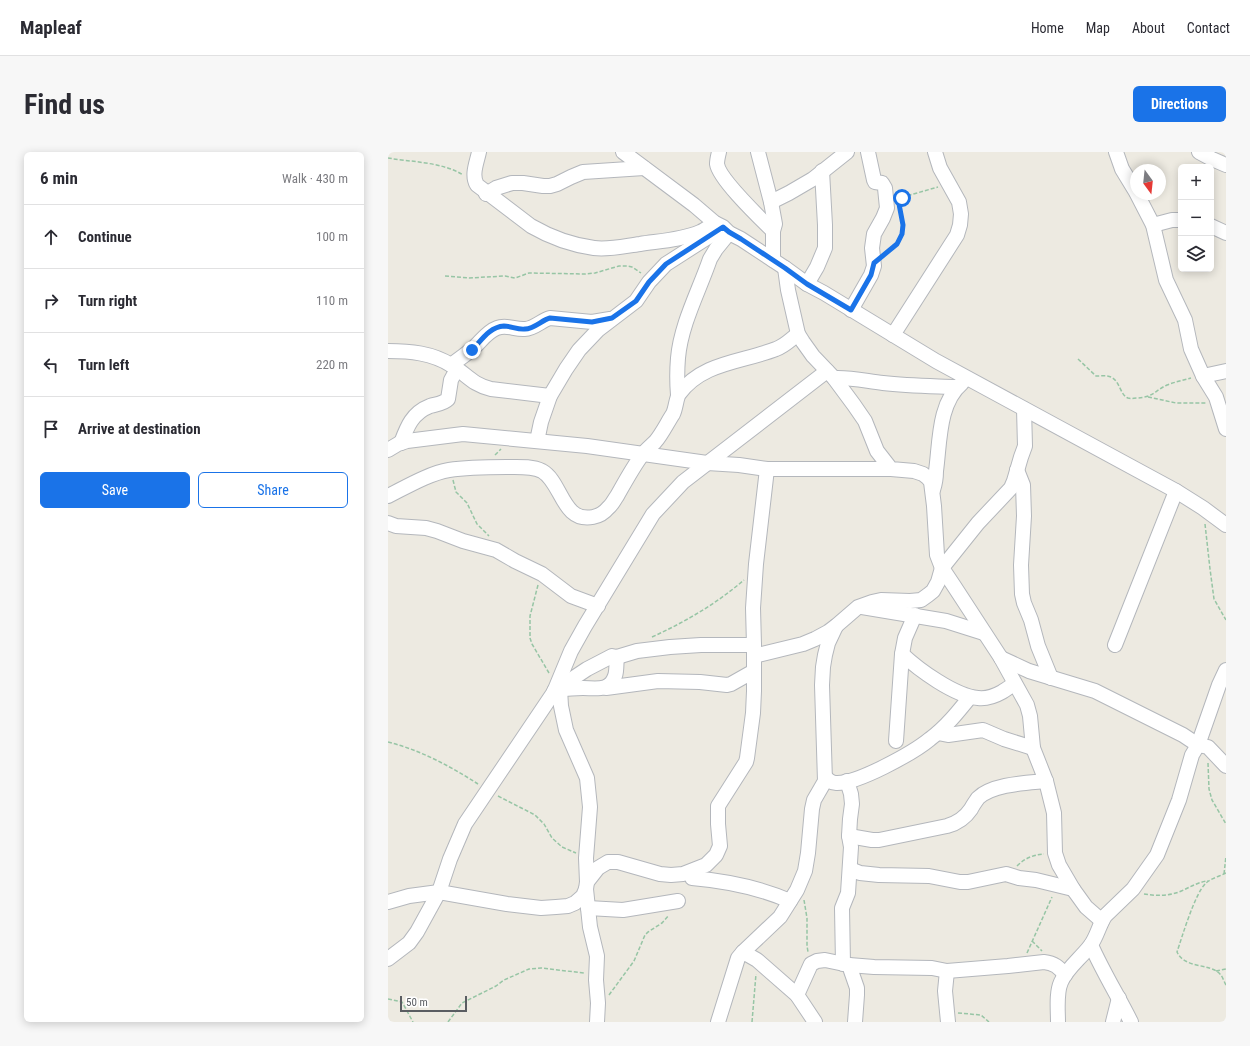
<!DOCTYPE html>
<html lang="en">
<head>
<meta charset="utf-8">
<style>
  :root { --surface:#fff; --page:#f7f7f7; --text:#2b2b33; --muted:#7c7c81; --line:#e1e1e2; --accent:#1a73e8 }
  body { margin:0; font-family:"Roboto Condensed",sans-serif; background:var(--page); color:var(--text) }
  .controls { position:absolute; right:12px; top:12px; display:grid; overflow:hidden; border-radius:6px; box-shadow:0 2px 10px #0003 }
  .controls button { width:36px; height:36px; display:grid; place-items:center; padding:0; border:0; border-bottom:1px solid var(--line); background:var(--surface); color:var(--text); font:20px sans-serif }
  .compass { position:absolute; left:742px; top:12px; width:36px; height:36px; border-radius:50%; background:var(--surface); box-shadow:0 2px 10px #0003; rotate:165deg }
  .scale { position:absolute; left:12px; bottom:10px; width:67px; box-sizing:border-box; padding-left:4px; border:2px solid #5a5d62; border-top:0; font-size:11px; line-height:14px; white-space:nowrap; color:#5a5d62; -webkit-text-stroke:3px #fff; paint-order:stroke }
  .stop { position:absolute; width:12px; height:12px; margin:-9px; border:3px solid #1a73e8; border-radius:50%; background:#fff }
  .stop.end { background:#1a73e8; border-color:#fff; box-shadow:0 1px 4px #0008 }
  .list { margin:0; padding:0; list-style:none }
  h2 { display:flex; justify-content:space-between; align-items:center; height:52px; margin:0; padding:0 16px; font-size:17px }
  h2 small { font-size:13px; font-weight:400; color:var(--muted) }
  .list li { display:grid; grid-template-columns:26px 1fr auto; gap:12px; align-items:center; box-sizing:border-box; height:64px; padding:0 16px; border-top:1px solid var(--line) }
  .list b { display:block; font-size:15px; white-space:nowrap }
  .list em { font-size:13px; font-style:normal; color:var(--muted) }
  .actions { display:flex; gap:8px; padding:12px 16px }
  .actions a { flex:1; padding:9px 0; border:1px solid var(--accent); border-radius:6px; text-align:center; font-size:14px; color:var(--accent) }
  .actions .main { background:var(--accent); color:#fff }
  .icon { flex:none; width:22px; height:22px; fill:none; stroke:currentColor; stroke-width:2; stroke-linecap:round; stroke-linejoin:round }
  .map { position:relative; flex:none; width:838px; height:870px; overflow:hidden; border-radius:6px }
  header { display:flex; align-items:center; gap:24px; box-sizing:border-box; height:56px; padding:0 20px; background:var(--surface); border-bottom:1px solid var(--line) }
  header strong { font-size:19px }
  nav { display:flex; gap:22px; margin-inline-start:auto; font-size:14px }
  .intro { display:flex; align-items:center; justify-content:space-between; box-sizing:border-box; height:96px; padding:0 24px }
  h1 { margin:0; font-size:28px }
  .button { padding:10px 18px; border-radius:6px; background:var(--accent); color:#fff; font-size:14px; font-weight:700 }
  main { display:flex; gap:24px; padding:0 24px }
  aside { flex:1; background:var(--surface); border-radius:6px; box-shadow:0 2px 10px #0003 }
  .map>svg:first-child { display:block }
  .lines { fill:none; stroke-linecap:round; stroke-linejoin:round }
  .minor-casing { stroke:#b4b7bc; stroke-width:16 }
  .path { stroke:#97c5a5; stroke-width:1.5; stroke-dasharray:4 2; stroke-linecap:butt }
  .minor { stroke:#fff; stroke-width:14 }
  .route { stroke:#1a73e8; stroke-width:5 }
</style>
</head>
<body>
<header>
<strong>Mapleaf</strong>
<nav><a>Home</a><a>Map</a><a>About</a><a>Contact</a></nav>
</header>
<div class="intro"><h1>Find us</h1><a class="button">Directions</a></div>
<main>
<aside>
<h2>6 min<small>Walk · 430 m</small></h2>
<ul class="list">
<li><svg class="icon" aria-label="ahead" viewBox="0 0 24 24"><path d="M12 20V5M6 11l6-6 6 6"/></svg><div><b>Continue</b></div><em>100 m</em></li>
<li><svg class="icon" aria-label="right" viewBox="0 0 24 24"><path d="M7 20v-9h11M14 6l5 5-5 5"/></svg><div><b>Turn right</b></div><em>110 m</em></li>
<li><svg class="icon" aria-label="left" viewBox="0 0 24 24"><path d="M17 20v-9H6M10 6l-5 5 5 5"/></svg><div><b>Turn left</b></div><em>220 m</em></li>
<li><svg class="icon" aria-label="arrive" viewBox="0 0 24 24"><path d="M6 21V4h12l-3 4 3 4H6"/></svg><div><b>Arrive at destination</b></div></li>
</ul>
<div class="actions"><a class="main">Save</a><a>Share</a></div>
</aside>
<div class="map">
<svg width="838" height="870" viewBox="0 0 838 870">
  <rect width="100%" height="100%" fill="#edeae1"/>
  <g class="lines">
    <g class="minor-casing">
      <g id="minor">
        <path d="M91,0c-2,10 -8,23 -2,33l54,41c19,11 41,19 63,22 15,2 31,-2 46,-4 19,-3 41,-4 60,-12 5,-2 10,-6 15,-9"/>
        <polyline points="235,0 306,53 327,71 335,75 341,81 353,87 397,116 419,132 436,141 548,209 788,339 815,356 838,373"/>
        <path d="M331,0c-1,4 -2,9 -2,12 2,15 44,55 56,67"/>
        <polyline points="370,0 383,50"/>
        <polyline points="728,0 734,17 748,40"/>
        <polyline points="811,0 824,7 838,13"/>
        <polyline points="98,42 108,36 124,31 135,31 155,34 162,34 169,32 183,25 195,20 256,16"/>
        <polyline points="749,42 765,73 778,128 797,168 803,197 815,224 828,245 838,277"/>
        <polyline points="765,73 784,68 793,68"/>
        <polyline points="823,74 838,81"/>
        <polyline points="385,108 385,79 387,72 383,50 401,41 425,27 459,0"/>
        <polyline points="397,116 400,138 410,182 415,190 425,204 446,226 466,253 477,269 489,299 503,317 526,319 535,322 540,326 543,330 546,354 549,403 554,416 566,434 613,506 639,553 642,564 645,596 658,629 666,661 667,701 671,713 685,737 698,755 714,769"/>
        <polyline points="419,132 429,115 437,96 437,73 434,19"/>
        <polyline points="463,158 483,123 486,114 484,96 486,82 495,66 499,56 497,36 494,31 487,30 486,28 480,0"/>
        <polyline points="505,183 569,83 572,73 573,62 571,50 552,16 547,0"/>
        <path d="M0,199c22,0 44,2 63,14 16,9 20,19 40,24l59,7"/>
        <path d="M63,213c7,-5 14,-10 20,-15 9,-7 15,-18 26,-22 10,-4 18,2 28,1 9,0 17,-9 25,-11l42,4 18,-3"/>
        <polyline points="815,224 838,219"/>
        <path d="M446,226c16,-1 32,3 49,5 25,3 49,3 74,4"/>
        <path d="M290,243c-1,-12 -1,-25 0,-37 3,-34 21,-67 32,-99l6,-10 13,-16"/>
        <polyline points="149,289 153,270 162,244 178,217 191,198 210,178 248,149 261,130 278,112 328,80"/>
        <path d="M13,291c6,-16 11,-30 29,-37 6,-2 13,-2 18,-7l3,-19 6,-11"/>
        <polyline points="0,298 10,292 19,289 75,282 199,294 319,311 351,313 379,317 503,317"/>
        <polyline points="629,318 635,333 636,364 633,413 634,442 636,451 643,468 650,494 663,526"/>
        <path d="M545,338c2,-6 3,-13 3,-19 4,-28 2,-68 26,-88"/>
        <path d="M0,344c18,-9 42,-23 61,-26 19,-3 39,-3 58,-3 11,0 25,-1 35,4 20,11 20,52 51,46 5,-1 11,-4 15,-9 4,-3 6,-8 9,-12 8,-14 16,-29 25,-41 4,-5 9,-9 13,-13 7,-8 12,-19 18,-28 3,-6 3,-15 6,-20 23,-32 64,-32 97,-45 9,-3 15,-10 22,-15"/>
        <polyline points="0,371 8,374 38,376 49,379 75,389 108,398 127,409 154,422 183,444 210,454"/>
        <polyline points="474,455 558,469 596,481"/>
        <polyline points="727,493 788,339"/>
        <path d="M514,502c17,16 53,42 76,44 9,1 17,-2 24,-6 4,-3 9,-5 12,-9"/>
        <polyline points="366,504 415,492 427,487 440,480 448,474 470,455 484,450 493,448 522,449 533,448 540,443 545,439 550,430 554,416 590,371 623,336 626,329 633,305 637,294 636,257"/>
        <polyline points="613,506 641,519 707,539 795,583 810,593 820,595 838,614"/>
        <path d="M172,535v2c8,0 15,-1 23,-1 12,0 27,4 32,-12 2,-5 1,-13 2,-19"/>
        <polyline points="218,536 270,529 312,530 339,533 343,532 366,519"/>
        <polyline points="172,537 173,554 178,578 199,626 202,655 198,706 199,730"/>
        <polyline points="166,539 199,517 224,504 229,505 249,499 282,495 313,493 366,493"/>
        <polyline points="550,581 560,583 595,578 616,587 645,596"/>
        <polyline points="508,589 514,502 517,486 527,463"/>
        <path d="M437,625c3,3 6,6 11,6 21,1 77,-30 94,-44 16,-12 28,-27 40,-42"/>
        <path d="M461,684l23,4h7l68,-14c11,-3 18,-8 24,-17 2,-4 5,-8 7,-11 15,-14 48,-15 68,-17"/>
        <polyline points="462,717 472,721 491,723 541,724 572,730 580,730 618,722 631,726 648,728 685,737"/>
        <path d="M304,726c35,3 66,9 98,23"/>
        <polyline points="0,750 21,744 51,740 119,752 153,756 168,755 180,754 187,751 195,744 198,737"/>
        <polyline points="200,756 235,758 290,749"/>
        <path d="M703,793c12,27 27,51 40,77"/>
        <polyline points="355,800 369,808 409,843 427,870"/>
        <polyline points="0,807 21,791 29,780 51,740 62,707 77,672 166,540 183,499 197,474 265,362 295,330 439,219"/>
        <polyline points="455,812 454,756 460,741 463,695 461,684 462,667 464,652 463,642 459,629"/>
        <polyline points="461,813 469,836 469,843 467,870"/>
        <polyline points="559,819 557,839 560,870"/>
        <path d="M409,843l14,-31 6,-3 8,-1 24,5 25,2 58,1 15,3 61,-5 36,-4c10,1 15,5 21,13"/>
        <polyline points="209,870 210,851 208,828 209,804 202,775 198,737 199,730 210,716 220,710 230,710 272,722 283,723 295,722 318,713 328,703 332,694 330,672 330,654 358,610 359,606 365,561 366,539 366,493 365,456 368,412 379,317"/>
        <polyline points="330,870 350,806 355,800 392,765 409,738 417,719 420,701 424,657 426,648 437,629 434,533 435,515 437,503 440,491 448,474"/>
        <path d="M670,870c0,-12 -2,-29 3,-40 6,-14 20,-24 29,-36 7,-9 9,-21 15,-30l28,-27 24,-34 22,-55 13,-45 6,-10 21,-60 7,-15"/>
        <polyline points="725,870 731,846"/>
      </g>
    </g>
    <g class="path">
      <path d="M0,6c23,4 55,4 75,17"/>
      <polyline points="511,51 515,45 550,35"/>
      <path d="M497,102c20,-15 19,-23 14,-47"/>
      <polyline points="57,124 81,126 117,124 127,126 141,121 197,122 207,121 231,114 239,114 244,115 253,121"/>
      <path d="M690,207l18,17c5,0 11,-1 15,1 9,4 9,18 17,21 3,1 6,0 9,0 17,-1 17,-7 30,-13 8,-3 16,-5 24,-7"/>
      <polyline points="760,245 788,251 818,251"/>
      <polyline points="107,303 113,297"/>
      <polyline points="65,328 68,340 79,351 89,372 101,384"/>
      <polyline points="817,372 822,417 826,447 838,468"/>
      <polyline points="150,433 142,464 142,486 144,492 161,521"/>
      <path d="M264,485c33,-15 64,-33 92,-57"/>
      <path d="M0,590c32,8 62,24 90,42"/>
      <polyline points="820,611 821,637 824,648 838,672"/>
      <polyline points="110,644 147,663 156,672 164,686 174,695 188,701"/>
      <path d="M629,714c8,-8 16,-11 27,-12"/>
      <path d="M838,721c-6,3 -14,5 -20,10 -11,10 -24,54 -29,69 8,17 33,11 43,22 3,3 4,8 6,11"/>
      <polyline points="836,722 838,704"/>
      <path d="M756,742c12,2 24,2 35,-2 10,-4 18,-10 29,-11"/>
      <polyline points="416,748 419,766 419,794 420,800"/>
      <polyline points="644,789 654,799"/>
      <polyline points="639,801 664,745"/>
      <polyline points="828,819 838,817"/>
      <polyline points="221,843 246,809 257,783 260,780 274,771 281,763"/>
      <polyline points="0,847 14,850 25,870"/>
      <polyline points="570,861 593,863 601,870"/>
      <polyline points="60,870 74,851 108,834 116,828 141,817 153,816 196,821"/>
      <polyline points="364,870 368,822"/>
    </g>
    <use href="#minor" class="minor"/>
  </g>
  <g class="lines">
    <path class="route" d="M84,198c9,-9 17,-23 32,-24 7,0 14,4 21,3 9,0 17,-9 25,-11l42,4 20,-4 24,-17 13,-19 17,-18 57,-37 6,5 12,7 44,29 22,16 44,26 20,-35 3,-12 23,-19 5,-10 1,-9 -4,-21 3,-6"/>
  </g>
</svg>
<div class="controls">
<button>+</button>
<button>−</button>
<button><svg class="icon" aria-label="layers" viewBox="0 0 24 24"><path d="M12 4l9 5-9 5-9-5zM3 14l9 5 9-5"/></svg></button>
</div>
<svg class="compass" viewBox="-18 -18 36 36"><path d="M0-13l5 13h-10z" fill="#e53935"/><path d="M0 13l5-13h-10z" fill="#7c7c81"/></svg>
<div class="scale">50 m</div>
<div class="stop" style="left:514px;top:46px"></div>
<div class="stop end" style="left:84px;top:198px"></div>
</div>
</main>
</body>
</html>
